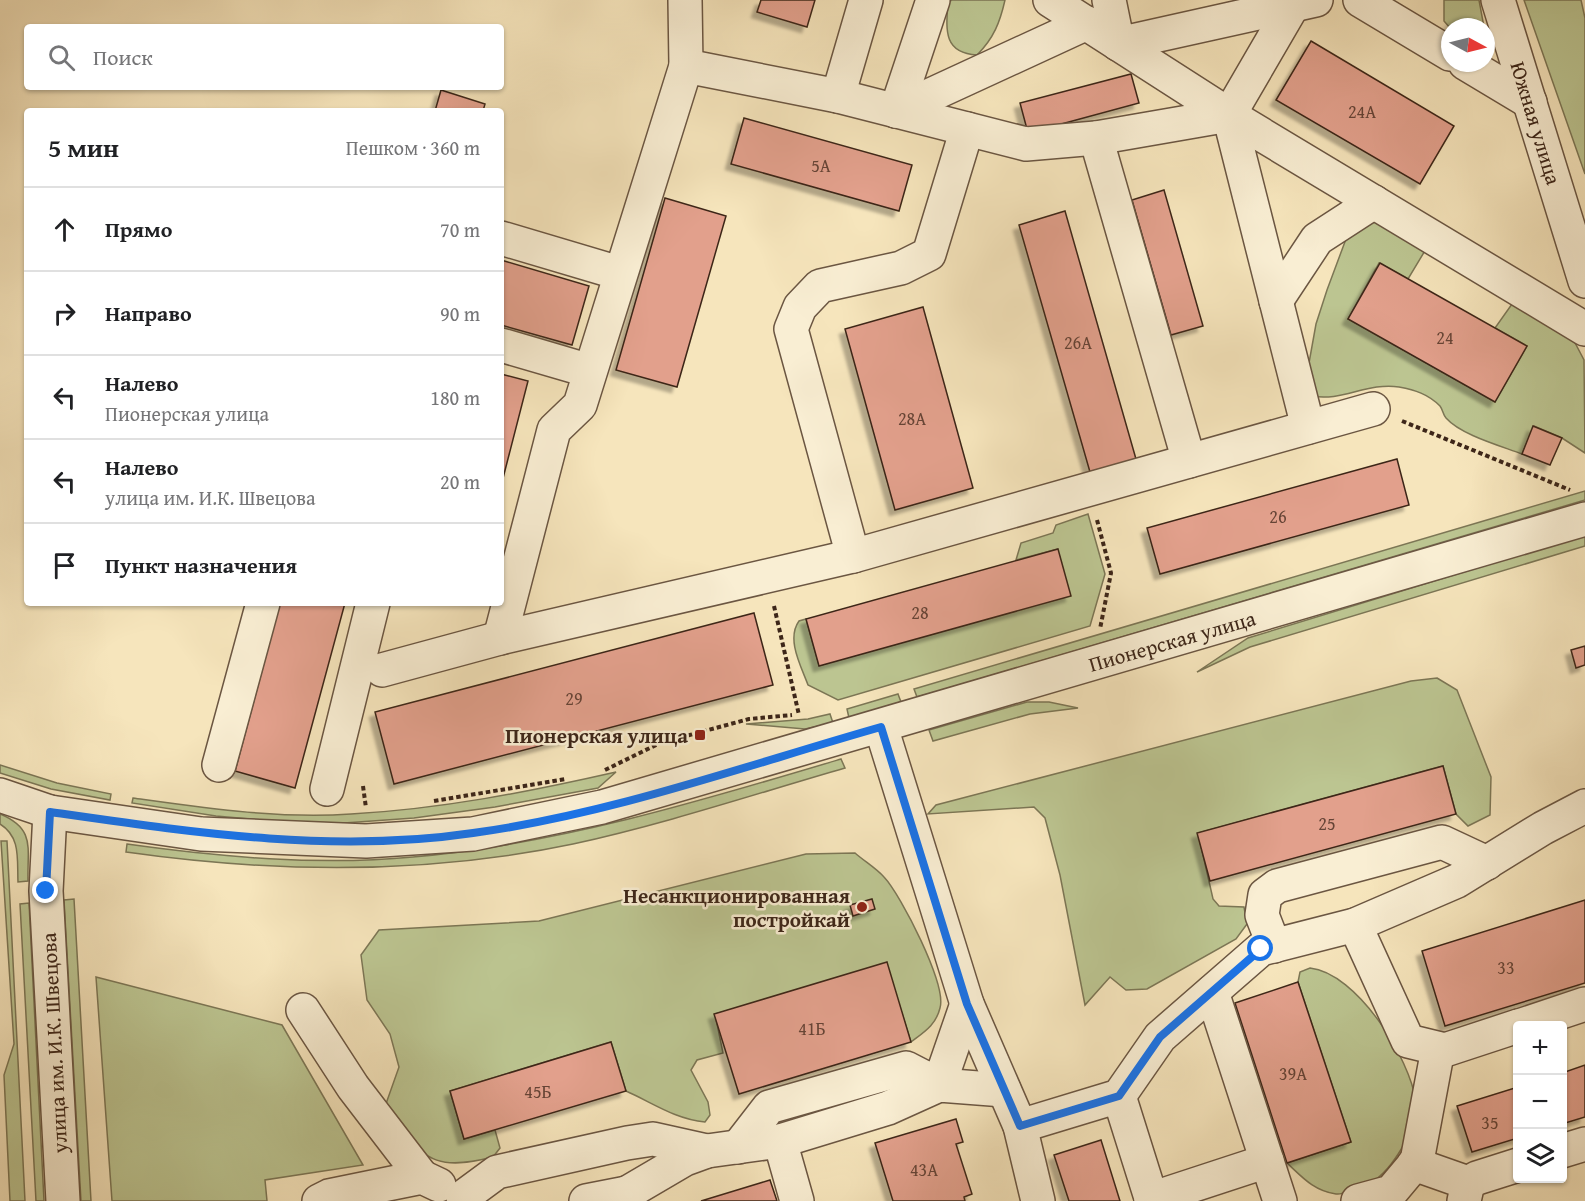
<!DOCTYPE html>
<html lang="ru">
<head>
<meta charset="utf-8">
<style>
  :root { --surface:#fff; --page:#f2f2f2; --text:#202124; --muted:#757577; --line:#e0e0e0 }
  body { margin:0; font-family:"Gentium Book Plus",serif; background:var(--page); color:var(--text) }
  .controls { position:absolute; right:18px; bottom:18px; display:grid; overflow:hidden; border-radius:6px; box-shadow:0 2px 4px #0004 }
  .controls button { width:54px; height:54px; display:grid; place-items:center; padding:0; border:0; border-bottom:2px solid var(--line); background:var(--surface); color:var(--text); font:30px sans-serif }
  .compass { position:absolute; left:1441px; top:18px; width:54px; height:54px; border-radius:50%; background:var(--surface); box-shadow:0 2px 4px #0004; rotate:97deg }
  .stop { position:absolute; width:18px; height:18px; margin:-14px; border:4px solid #1a73e8; border-radius:50%; background:#fff }
  .stop.end { background:#1a73e8; border-color:#fff; box-shadow:0 2px 6px #0008 }
  .list { margin:0; padding:0; list-style:none }
  h2 { display:flex; justify-content:space-between; align-items:center; height:78px; margin:0; padding:0 24px; font-size:26px }
  h2 small { font-size:20px; font-weight:400; color:var(--muted) }
  .list li { display:grid; grid-template-columns:39px 1fr auto; gap:18px; align-items:center; box-sizing:border-box; height:84px; padding:0 24px; border-top:2px solid var(--line) }
  .list b { display:block; font-size:22px; white-space:nowrap }
  .list p { margin:0; font-size:20px; white-space:nowrap; color:var(--muted) }
  .list em { font-size:20px; font-style:normal; color:var(--muted) }
  .icon { flex:none; width:33px; height:33px; fill:none; stroke:currentColor; stroke-width:2; stroke-linecap:round; stroke-linejoin:round }
  .map { position:relative; flex:none; width:1585px; height:1201px; overflow:hidden }
  .search { position:absolute; background:var(--surface); box-shadow:0 2px 4px #0004; left:24px; top:24px; width:480px; height:66px; display:flex; align-items:center; gap:15px; box-sizing:border-box; padding:0 21px; border-radius:6px; color:var(--muted); font-size:22px }
  .panel { position:absolute; background:var(--surface); box-shadow:0 2px 4px #0004; left:24px; top:108px; width:480px; height:498px; border-radius:6px }
  .map>svg:first-child { display:block }
  .green { fill:#bcc591; stroke:#7c7655; stroke-width:1.5 }
  .building { fill:#e2a08c; stroke:#3d2619; stroke-width:1.5; filter:url(#shadow) }
  .lines { fill:none; stroke-linecap:round; stroke-linejoin:round }
  .minor-casing { stroke:#6b5642; stroke-width:36 }
  .path { stroke:#3d2619; stroke-width:4; stroke-dasharray:4.5 3; stroke-linecap:butt }
  .minor { stroke:#f9eed3; stroke-width:33 }
  .route { stroke:#1a73e8; stroke-width:8 }
  .poi-dot { fill:#8f2418; stroke:#f9eed3; stroke-width:2 }
  .labels { text-anchor:middle; dominant-baseline:central; stroke-width:5; stroke-linejoin:round; paint-order:stroke }
  .number-label { font-size:18px; fill:#664436 }
  .street-label { font-size:21px; fill:#3d2619; stroke:#f9eed3 }
  .poi-label { font-size:21px; font-weight:bold; fill:#3d2619; stroke:#f9eed3; text-anchor:end }
</style>
</head>
<body>
<div class="map">
<svg width="1585" height="1201" viewBox="0 0 1585 1201">
  <defs>
    <filter id="shadow"><feDropShadow dx="-5.5" dy="5.5" stdDeviation="1.5" flood-color="#0004"/></filter>
  </defs>
  <rect width="100%" height="100%" fill="#f6e5bc"/>
  <filter id="stains"><feTurbulence type="fractalNoise" baseFrequency=".00333" numOctaves="4"/><feColorMatrix values="0 0 0 0 .2 0 0 0 0 .09 0 0 0 0 .02 0 0 0 .5 -.17"/></filter>
  <radialGradient id="worn" r=".72"><stop offset=".6" stop-color="#630" stop-opacity="0"/><stop offset="1" stop-color="#630" stop-opacity=".3"/></radialGradient>
  <g class="green">
    <path d="M952,0h53c-5,22 -11,38 -28,55 -34,-2 -31,-25 -29,-53z"/>
    <polygon points="1444,0 1479,0 1484,27 1450,28 1444,21"/>
    <polygon points="1524,0 1581,0 1585,18 1585,174"/>
    <path d="M1376,218l53,26 -21,35 -29,-16 -31,56 147,83 32,-56 -32,-18 17,-24 61,35 11,21 1,93 -23,-15 -28,-12 -12,28c-21,-8 -61,-19 -76,-36 -3,-3 -3,-8 -6,-12 -12,-12 -25,-16 -41,-19 -31,-5 -58,15 -87,9l-5,-22 9,-50 11,-34 19,-51z"/>
    <polygon points="1585,491 1585,500 939,691 917,697 914,689"/>
    <path d="M1088,514l17,60 -15,52 -252,74 -30,-15c-7,-19 -22,-46 -9,-64l7,-2 13,46 239,-116 -42,11 5,-17 32,-10 3,-8z"/>
    <polygon points="1585,535 1585,546 1250,647 1197,672 1248,638"/>
    <polygon points="1437,678 1457,690 1491,777 1490,815 1468,826 1456,814 1443,766 1198,833 1213,899 1219,906 1244,907 1247,924 1236,939 1147,989 1126,990 1110,977 1085,1005 1060,875 1045,818 1034,807 928,814 936,805 1411,681"/>
    <polygon points="898,694 901,702 849,718 847,709"/>
    <polygon points="1027,702 1049,702 1078,708 1030,714 933,741 929,730"/>
    <polygon points="830,714 833,723 805,729 746,724 808,719"/>
    <path d="M841,759l4,9c-90,26 -180,56 -272,76 -147,31 -299,29 -447,8l1,-8c94,13 191,22 286,13 146,-13 288,-56 428,-98z"/>
    <polygon points="0,765 57,783 111,794 110,800 51,789 0,773"/>
    <path d="M616,772l-18,16 -103,19 -81,11 -70,5 -59,-1 -69,-6 -84,-13 1,-5c72,10 145,21 218,16 90,-5 177,-22 265,-42z"/>
    <path d="M0,814c36,15 27,34 28,67l-10,1c-1,-23 3,-45 -18,-58z"/>
    <polygon points="1,841 7,841 25,1201 10,1201 4,1075 14,1044"/>
    <path d="M855,853c9,8 21,15 29,24 17,18 63,108 56,131 -4,17 -16,24 -29,34l-24,-75 -172,47 8,39 -26,7 -6,10 17,32 2,13 -5,7c-30,-3 -52,-19 -79,-31l-15,-49 -161,49 14,48 31,-9 5,18 -7,9c-63,16 -67,-1 -111,-42l17,-48 -9,-33 -23,-34 -6,-45 18,-25 160,-9 267,-67z"/>
    <polygon points="74,899 91,1201 81,1201 64,900"/>
    <polygon points="29,903 44,1201 36,1201 20,904"/>
    <path d="M1310,968c47,5 100,90 106,134 3,25 -24,68 -45,81 -5,3 -12,4 -18,6 -5,2 -11,6 -17,5 -22,-3 -34,-17 -49,-31l64,-21 -53,-160 2,-10z"/>
    <polygon points="96,977 282,1025 363,1165 265,1180 267,1201 112,1201"/>
  </g>
  <g class="building">
    <polygon points="761,0 815,0 807,27 757,12"/>
    <polygon points="1311,41 1454,126 1420,184 1276,100"/>
    <polygon points="1131,74 1139,103 1028,133 1020,103"/>
    <polygon points="441,90 485,104 483,111 435,111"/>
    <polygon points="744,118 912,165 899,211 731,164"/>
    <polygon points="1164,190 1203,326 1171,335 1132,200"/>
    <polygon points="665,198 726,216 677,387 616,370"/>
    <polygon points="1065,211 1136,459 1090,472 1019,225"/>
    <polygon points="501,260 589,286 572,345 501,325"/>
    <polygon points="1380,263 1527,346 1495,402 1348,319"/>
    <polygon points="923,307 973,488 895,510 845,329"/>
    <polygon points="501,374 528,381 501,486"/>
    <polygon points="1533,426 1562,438 1550,465 1522,454"/>
    <polygon points="1397,459 1409,505 1160,574 1147,528"/>
    <polygon points="1058,549 1071,596 819,666 806,619"/>
    <polygon points="280,603 345,603 295,788 235,771"/>
    <polygon points="754,613 773,685 394,784 375,712"/>
    <polygon points="1585,646 1585,665 1576,668 1571,650"/>
    <polygon points="1443,766 1456,814 1210,881 1197,833"/>
    <polygon points="872,899 875,909 853,916 850,905"/>
    <polygon points="1585,900 1585,983 1445,1026 1422,951"/>
    <polygon points="887,962 911,1042 739,1094 714,1014"/>
    <polygon points="1298,982 1351,1142 1287,1163 1235,1003"/>
    <polygon points="611,1042 626,1091 464,1139 450,1091"/>
    <polygon points="1585,1065 1585,1117 1562,1124 1562,1073"/>
    <polygon points="1518,1087 1518,1138 1472,1152 1457,1106"/>
    <polygon points="956,1119 963,1142 956,1144 972,1194 964,1197 965,1201 893,1201 875,1143"/>
    <polygon points="1101,1140 1120,1201 1069,1201 1054,1155"/>
    <polygon points="770,1180 777,1201 701,1201"/>
  </g>
  <g class="lines">
    <g class="minor-casing">
      <g id="minor">
        <polyline points="685,0 686,66"/>
        <polyline points="1050,0 1229,115"/>
        <polyline points="1109,0 1118,44 1316,0"/>
        <polyline points="1360,0 1450,54"/>
        <polyline points="1498,0 1585,281"/>
        <polyline points="1465,63 1530,102"/>
        <polyline points="838,96 1026,144 1096,138 1229,115"/>
        <polyline points="896,111 1087,23"/>
        <polyline points="896,111 933,0"/>
        <polyline points="1229,115 1293,5"/>
        <polyline points="1096,138 1189,461"/>
        <polyline points="501,238 619,273"/>
        <polyline points="1276,301 1317,239 1374,202"/>
        <polyline points="501,345 590,371"/>
        <polyline points="1308,427 1229,115 1585,329"/>
        <polyline points="853,556 791,329 800,307 820,286 901,268 929,254 967,129"/>
        <polyline points="500,638 554,430 580,405 686,66 838,96 866,0"/>
        <polyline points="382,670 500,638 853,556 1373,409"/>
        <polyline points="881,727 967,1004 1020,1126 1038,1201"/>
        <polyline points="219,765 263,603"/>
        <polyline points="327,789 373,603"/>
        <polyline points="0,795 50,812 201,834 366,841 473,834 602,807 1585,519"/>
        <polyline points="50,812 46,891 63,1201"/>
        <polyline points="1355,925 1408,1041 1445,1050 1518,1026"/>
        <polyline points="1274,946 1262,915 1265,895 1277,886 1442,842 1487,863"/>
        <polyline points="1212,992 1280,1201"/>
        <polyline points="303,1010 353,1087 422,1177"/>
        <polyline points="1519,1026 1585,1004"/>
        <polyline points="1119,1096 1152,1201"/>
        <polyline points="1020,1126 1119,1096 1160,1037 1261,949 1355,925 1457,881 1543,828 1585,806"/>
        <polyline points="780,1141 797,1201"/>
        <polyline points="738,1147 769,1107 906,1068 939,1085 967,1004"/>
        <polyline points="1562,1151 1585,1144"/>
        <polyline points="1414,1164 1468,1183"/>
        <polyline points="463,1197 497,1172 627,1143 653,1139 707,1151"/>
        <polyline points="1151,1199 1267,1161"/>
        <polyline points="319,1201 329,1196 422,1177 439,1185"/>
        <polyline points="586,1201 627,1193"/>
        <polyline points="630,1201 627,1193 685,1159 707,1151 780,1141 888,1108 939,1085 1004,1090"/>
        <polyline points="1358,1201 1391,1192 1417,1161 1438,1049"/>
        <polyline points="1464,1201 1468,1183 1477,1178 1518,1165"/>
      </g>
    </g>
    <g class="path">
      <polyline points="1402,421 1570,490"/>
      <polyline points="1097,520 1111,573 1100,629"/>
      <polyline points="774,606 799,715"/>
      <polyline points="605,770 660,743 749,719 792,715"/>
      <polyline points="363,786 366,808"/>
      <polyline points="434,801 566,779"/>
    </g>
    <use href="#minor" class="minor"/>
  </g>
  <g class="lines">
    <path class="route" d="M46,891l4,-79c140,20 282,42 423,21 139,-19 274,-68 408,-106l86,277 53,122 99,-30 41,-59 101,-88"/>
  </g>
  <g class="poi-dot">
    <rect x="694" y="729" width="12" height="12" rx="3"/>
    <circle cx="862" cy="907" r="6"/>
  </g>
  <g class="labels">
    <g class="number-label">
      <text x="1362" y="111">24А</text>
      <text x="821" y="165">5А</text>
      <text x="1445" y="337">24</text>
      <text x="1078" y="342">26А</text>
      <text x="912" y="418">28А</text>
      <text x="1278" y="516">26</text>
      <text x="920" y="612">28</text>
      <text x="574" y="698">29</text>
      <text x="1327" y="823">25</text>
      <text x="1506" y="967">33</text>
      <text x="812" y="1028">41Б</text>
      <text x="1293" y="1073">39А</text>
      <text x="538" y="1091">45Б</text>
      <text x="1490" y="1122">35</text>
      <text x="924" y="1169">43А</text>
    </g>
    <g class="street-label">
      <text transform="translate(1536 123) rotate(73)">Южная улица</text>
      <text transform="translate(1172 641) rotate(-16)">Пионерская улица</text>
      <text transform="translate(54 1043) rotate(-93)">улица им. И.К. Швецова</text>
    </g>
    <g class="poi-label">
      <text x="688" y="735">Пионерская улица</text>
      <text x="850" y="895">Несанкционированная<tspan x="850" dy="24">постройкай</tspan></text>
    </g>
  </g>
  <rect width="100%" height="100%" filter="url(#stains)"/>
  <rect width="100%" height="100%" fill="url(#worn)"/>
</svg>
<div class="controls">
<button>+</button>
<button>−</button>
<button><svg class="icon" aria-label="layers" viewBox="0 0 24 24"><path d="M12 4l9 5-9 5-9-5zM3 14l9 5 9-5"/></svg></button>
</div>
<svg class="compass" viewBox="-18 -18 36 36"><path d="M0-13l5 13h-10z" fill="#e53935"/><path d="M0 13l5-13h-10z" fill="#757577"/></svg>
<div class="stop" style="left:1261px;top:949px"></div>
<div class="stop end" style="left:46px;top:891px"></div>
<div class="search"><svg class="icon" aria-label="search" viewBox="0 0 24 24"><circle cx="10" cy="10" r="6"/><path d="M15 15l6 6"/></svg>Поиск</div>
<section class="panel">
<h2>5 мин<small>Пешком · 360 m</small></h2>
<ul class="list">
<li><svg class="icon" aria-label="ahead" viewBox="0 0 24 24"><path d="M12 20V5M6 11l6-6 6 6"/></svg><div><b>Прямо</b></div><em>70 m</em></li>
<li><svg class="icon" aria-label="right" viewBox="0 0 24 24"><path d="M7 20v-9h11M14 6l5 5-5 5"/></svg><div><b>Направо</b></div><em>90 m</em></li>
<li><svg class="icon" aria-label="left" viewBox="0 0 24 24"><path d="M17 20v-9H6M10 6l-5 5 5 5"/></svg><div><b>Налево</b><p>Пионерская улица</p></div><em>180 m</em></li>
<li><svg class="icon" aria-label="left" viewBox="0 0 24 24"><path d="M17 20v-9H6M10 6l-5 5 5 5"/></svg><div><b>Налево</b><p>улица им. И.К. Швецова</p></div><em>20 m</em></li>
<li><svg class="icon" aria-label="arrive" viewBox="0 0 24 24"><path d="M6 21V4h12l-3 4 3 4H6"/></svg><div><b>Пункт назначения</b></div></li>
</ul>
</section>
</div>
</body>
</html>
